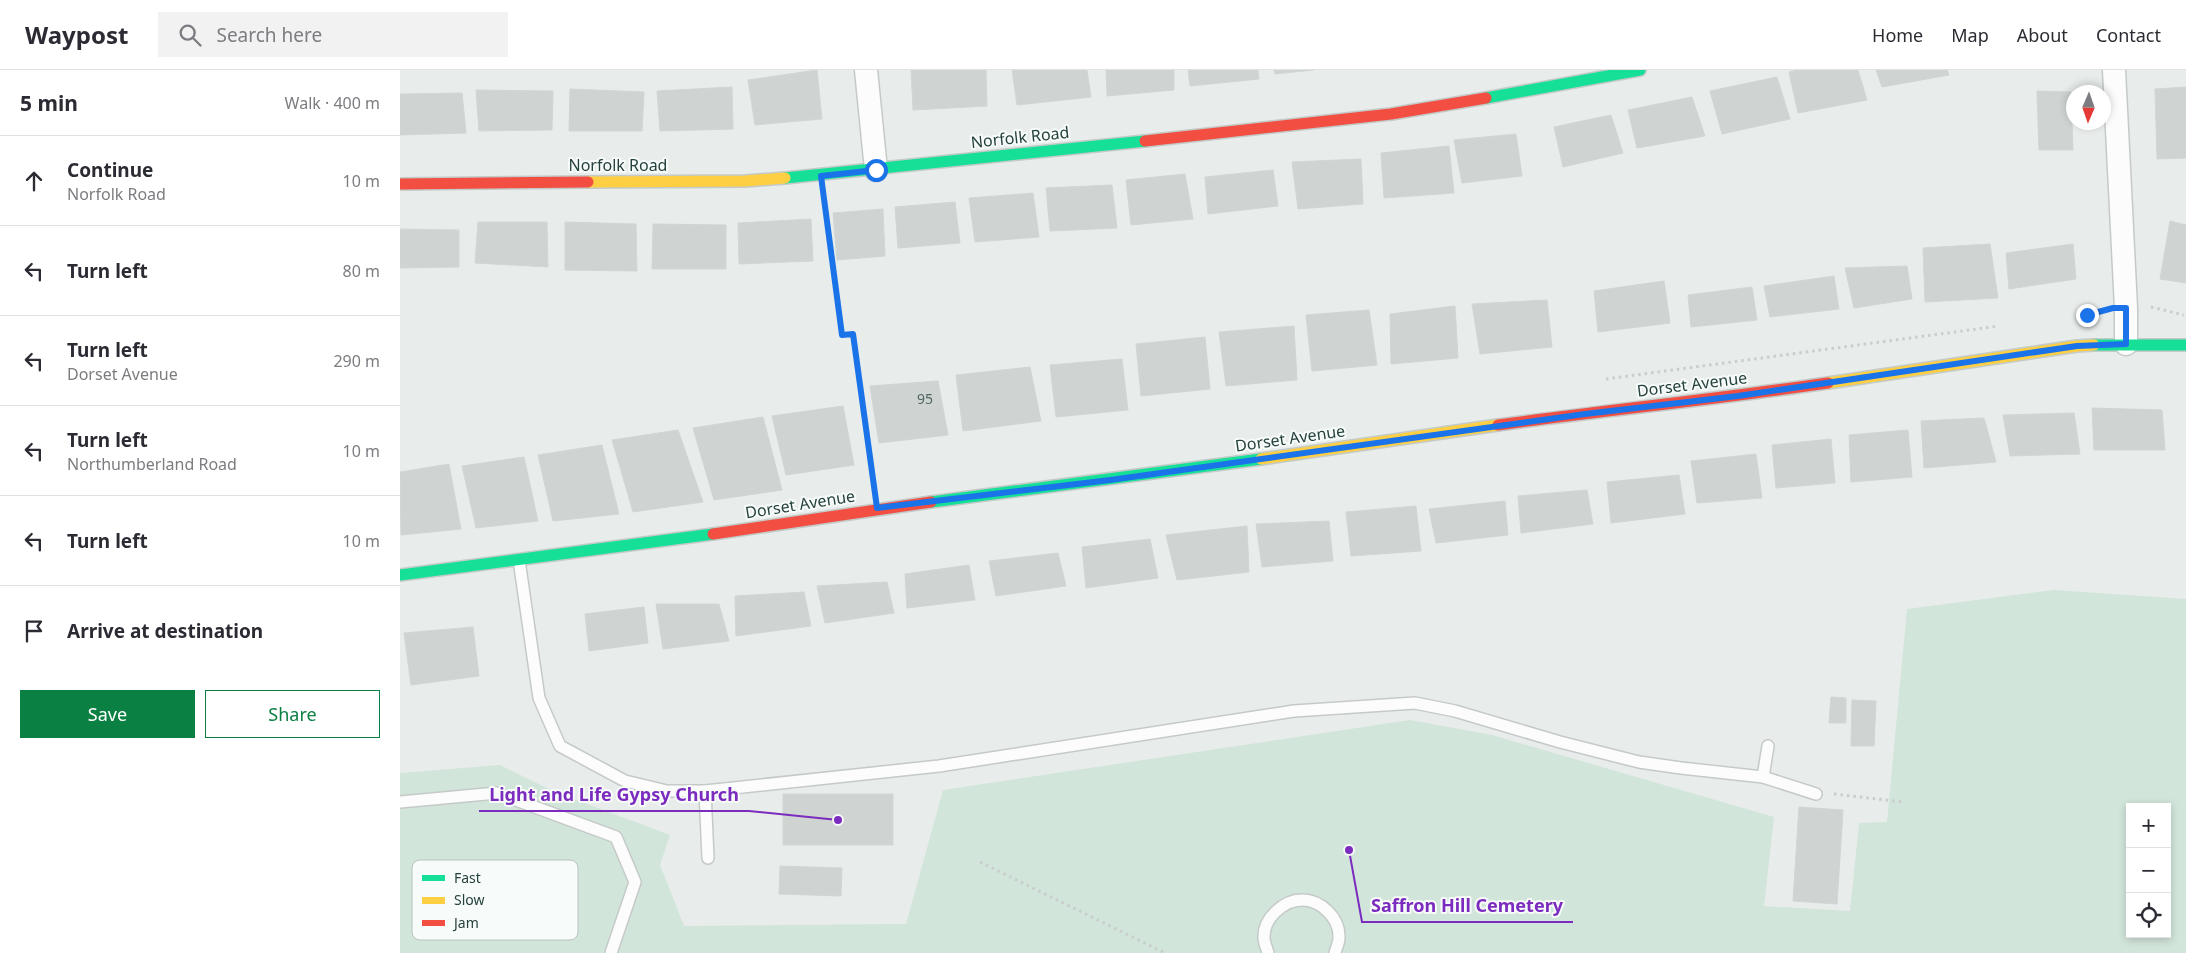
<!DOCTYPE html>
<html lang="en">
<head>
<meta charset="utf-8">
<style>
  :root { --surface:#fff; --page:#f2f2f3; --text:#2b2b33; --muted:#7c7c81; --line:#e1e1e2; --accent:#0b8043 }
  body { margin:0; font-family:"Noto Sans",sans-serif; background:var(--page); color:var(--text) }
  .controls { position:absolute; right:15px; bottom:15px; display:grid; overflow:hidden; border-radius:0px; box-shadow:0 2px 8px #0003 }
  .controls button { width:45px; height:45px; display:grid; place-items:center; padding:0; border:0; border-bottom:1px solid var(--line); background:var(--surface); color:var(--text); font:25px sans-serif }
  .compass { position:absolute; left:1666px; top:15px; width:45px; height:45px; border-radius:50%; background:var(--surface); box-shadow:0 2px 8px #0003; rotate:182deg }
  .stop { position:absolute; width:15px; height:15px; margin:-11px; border:4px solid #1a73e8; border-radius:50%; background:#fff }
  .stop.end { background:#1a73e8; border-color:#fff; box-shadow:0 1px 5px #0008 }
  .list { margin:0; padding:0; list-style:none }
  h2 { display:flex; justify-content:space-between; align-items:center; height:65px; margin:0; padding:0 20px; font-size:21px }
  h2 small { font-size:16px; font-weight:400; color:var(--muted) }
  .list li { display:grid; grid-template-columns:32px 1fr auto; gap:15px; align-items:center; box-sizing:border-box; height:90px; padding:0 20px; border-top:1px solid var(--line) }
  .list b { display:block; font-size:19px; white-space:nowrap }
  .list p { margin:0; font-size:16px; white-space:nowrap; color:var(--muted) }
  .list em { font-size:16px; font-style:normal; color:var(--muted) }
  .actions { display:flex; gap:10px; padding:15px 20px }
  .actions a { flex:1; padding:11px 0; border:1px solid var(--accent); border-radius:0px; text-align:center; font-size:18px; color:var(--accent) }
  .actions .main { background:var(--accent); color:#fff }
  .icon { flex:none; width:28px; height:28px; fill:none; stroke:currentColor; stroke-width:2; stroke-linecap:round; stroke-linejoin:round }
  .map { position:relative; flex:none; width:1786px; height:883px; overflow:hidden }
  header { display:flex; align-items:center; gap:30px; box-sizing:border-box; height:70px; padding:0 25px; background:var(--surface); border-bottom:1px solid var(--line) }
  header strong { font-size:24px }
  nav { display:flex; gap:28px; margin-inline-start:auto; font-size:18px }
  .search { width:350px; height:45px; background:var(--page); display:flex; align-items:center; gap:12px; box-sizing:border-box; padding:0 18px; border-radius:0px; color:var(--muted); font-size:19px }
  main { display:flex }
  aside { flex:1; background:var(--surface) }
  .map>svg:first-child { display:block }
  .green { fill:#d2e5da; fill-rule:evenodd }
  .building { fill:#cfd4d2; stroke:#d1d6d4 }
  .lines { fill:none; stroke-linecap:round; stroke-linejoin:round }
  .lane-casing { stroke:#c5cac8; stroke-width:14 }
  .street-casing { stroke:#c5cac8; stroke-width:25 }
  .fast-casing { stroke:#c3cac8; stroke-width:14 }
  .slow-casing { stroke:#c3cac8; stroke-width:14 }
  .jam-casing { stroke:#c3cac8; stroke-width:14 }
  .path { stroke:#c7cecd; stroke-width:3; stroke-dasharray:2.5 4; stroke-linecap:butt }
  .lane { stroke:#fcfcfc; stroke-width:11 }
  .street { stroke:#fcfcfc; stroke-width:22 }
  .fast { stroke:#16e098; stroke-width:11 }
  .slow { stroke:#ffcf43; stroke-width:11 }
  .jam { stroke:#f24e42; stroke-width:11 }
  .route { stroke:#1a73e8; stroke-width:6 }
  .labels { text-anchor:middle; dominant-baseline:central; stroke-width:4; stroke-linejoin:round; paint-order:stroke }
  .number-label { font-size:14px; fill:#506663 }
  .street-label { font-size:16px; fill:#25413d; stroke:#f7fbf9 }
  .key { fill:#f7fbf9; stroke:#b8c3c1; stroke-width:1 }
  .key-label { font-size:14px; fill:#25413d }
  .leader { fill:none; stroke:#7b2cbf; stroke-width:2 }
  .callout-dot { fill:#7b2cbf; stroke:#f7fbf9; stroke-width:2 }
  .callout-label { font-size:18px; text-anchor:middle; font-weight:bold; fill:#7b2cbf; stroke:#f7fbf9; stroke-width:4; stroke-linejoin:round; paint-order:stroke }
</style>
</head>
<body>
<header>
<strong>Waypost</strong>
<div class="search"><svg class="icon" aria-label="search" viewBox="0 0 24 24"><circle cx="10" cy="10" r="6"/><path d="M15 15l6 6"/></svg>Search here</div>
<nav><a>Home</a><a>Map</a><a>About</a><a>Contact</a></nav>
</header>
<main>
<aside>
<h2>5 min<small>Walk · 400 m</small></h2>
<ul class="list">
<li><svg class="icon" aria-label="ahead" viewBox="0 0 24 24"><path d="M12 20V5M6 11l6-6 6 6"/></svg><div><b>Continue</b><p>Norfolk Road</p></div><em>10 m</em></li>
<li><svg class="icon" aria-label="left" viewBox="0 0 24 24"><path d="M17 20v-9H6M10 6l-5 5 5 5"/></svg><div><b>Turn left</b></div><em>80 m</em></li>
<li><svg class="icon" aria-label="left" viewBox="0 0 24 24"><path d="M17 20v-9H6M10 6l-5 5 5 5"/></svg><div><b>Turn left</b><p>Dorset Avenue</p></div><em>290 m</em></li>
<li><svg class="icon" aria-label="left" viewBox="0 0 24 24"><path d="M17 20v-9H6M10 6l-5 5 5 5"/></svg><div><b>Turn left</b><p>Northumberland Road</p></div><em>10 m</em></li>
<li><svg class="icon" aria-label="left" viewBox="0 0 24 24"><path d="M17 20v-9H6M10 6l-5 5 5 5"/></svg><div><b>Turn left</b></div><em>10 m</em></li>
<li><svg class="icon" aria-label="arrive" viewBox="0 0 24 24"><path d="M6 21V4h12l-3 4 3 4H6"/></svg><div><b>Arrive at destination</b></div></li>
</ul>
<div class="actions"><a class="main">Save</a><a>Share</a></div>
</aside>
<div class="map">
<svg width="1786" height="883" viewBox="0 0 1786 883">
  <rect width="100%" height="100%" fill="#e8edeb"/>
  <path class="green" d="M1654,520l132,9v354h-1786v-180l100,-8 55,27 115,43 -10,30 24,61 222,-2 37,-134 467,-70 82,15 282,82 -10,89 86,5 9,-88 28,-1 20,-213zM1730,737h37v127h-37z"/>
  <g class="building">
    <polygon points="417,0 422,49 355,55 348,10"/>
    <polygon points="511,0 586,0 587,36 513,40"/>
    <polygon points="612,0 687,0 691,27 617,35"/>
    <polygon points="706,0 774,0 774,20 707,26"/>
    <polygon points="788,0 858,0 859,9 790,16"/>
    <polygon points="874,0 914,0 875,4"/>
    <polygon points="1397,0 1458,0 1467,30 1398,43 1389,2"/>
    <polygon points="1476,0 1547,0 1549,5 1482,17"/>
    <polygon points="1377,7 1390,49 1322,64 1310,21"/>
    <polygon points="332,17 333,59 260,61 257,21"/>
    <polygon points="1786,17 1786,88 1757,89 1755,19"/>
    <polygon points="170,19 244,22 242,61 169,61"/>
    <polygon points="76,20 153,21 152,60 79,61"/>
    <polygon points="1637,21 1671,22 1673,80 1639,80"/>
    <polygon points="62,23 66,63 0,65 0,24"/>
    <polygon points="1292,27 1305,66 1237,78 1228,40"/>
    <polygon points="1211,45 1223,83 1163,97 1154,57"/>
    <polygon points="1116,64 1122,106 1062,113 1054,70"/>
    <polygon points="1049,76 1054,123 984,128 981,83"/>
    <polygon points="961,89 963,134 898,139 892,92"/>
    <polygon points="873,100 878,136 808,144 805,107"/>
    <polygon points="785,104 793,149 731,155 726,110"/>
    <polygon points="712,115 717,158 650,161 646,118"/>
    <polygon points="633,123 639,167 575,172 569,128"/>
    <polygon points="555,132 560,173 498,178 495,137"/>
    <polygon points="483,139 485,186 437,190 433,143"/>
    <polygon points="411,149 413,191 339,194 338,153"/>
    <polygon points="1770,151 1786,155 1786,213 1760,209"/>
    <polygon points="78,152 147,152 148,197 75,193"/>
    <polygon points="165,152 236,154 237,201 165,200"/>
    <polygon points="253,154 326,155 326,199 252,199"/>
    <polygon points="0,159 59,160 59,197 0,198"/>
    <polygon points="1590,174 1598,228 1525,232 1523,178"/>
    <polygon points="1673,174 1676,209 1609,219 1606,183"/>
    <polygon points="1507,196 1512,229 1454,238 1445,198"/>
    <polygon points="1434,206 1439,239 1370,247 1364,216"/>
    <polygon points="1264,211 1270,253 1198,262 1194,221"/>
    <polygon points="1352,217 1357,250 1291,257 1288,225"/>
    <polygon points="1147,230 1152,277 1080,284 1072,234"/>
    <polygon points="1055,236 1058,288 991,294 990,244"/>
    <polygon points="969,240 977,295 912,301 906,245"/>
    <polygon points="894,256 897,310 826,316 819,262"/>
    <polygon points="805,267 810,319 741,326 736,274"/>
    <polygon points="722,289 728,340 656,347 650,295"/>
    <polygon points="630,297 641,351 563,361 556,305"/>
    <polygon points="538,311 548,365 479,373 470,316"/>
    <polygon points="443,336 454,395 386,405 372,346"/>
    <polygon points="1692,338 1762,340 1765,380 1694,380"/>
    <polygon points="1674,343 1680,384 1610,386 1603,345"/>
    <polygon points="363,347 382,420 314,430 293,358"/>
    <polygon points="1584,348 1596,392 1524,398 1521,351"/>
    <polygon points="278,360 303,432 233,442 212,370"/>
    <polygon points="1508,360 1512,407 1451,412 1449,365"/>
    <polygon points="1431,369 1435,413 1376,418 1372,375"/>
    <polygon points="202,375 219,444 153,451 138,385"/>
    <polygon points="1356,384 1362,428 1297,433 1291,391"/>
    <polygon points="124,387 138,451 76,458 62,396"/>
    <polygon points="49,394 61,459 1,465 0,402"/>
    <polygon points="1279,405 1285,444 1211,453 1207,412"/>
    <polygon points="1187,420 1193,454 1121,463 1118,426"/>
    <polygon points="1105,431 1108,465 1036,473 1029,439"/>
    <polygon points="1016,436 1021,481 951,486 946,442"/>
    <polygon points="929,451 933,491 862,497 856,454"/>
    <polygon points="847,456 849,502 777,510 766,465"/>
    <polygon points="750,469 758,508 686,518 682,477"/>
    <polygon points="658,483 666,516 596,526 589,491"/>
    <polygon points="569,495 575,530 507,538 505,504"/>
    <polygon points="487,512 494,543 425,553 417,516"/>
    <polygon points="404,522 411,556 336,566 335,526"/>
    <polygon points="256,534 319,534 329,571 263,579"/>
    <polygon points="244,537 248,573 189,581 185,544"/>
    <polygon points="73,557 79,606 11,615 4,563"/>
    <polygon points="1431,627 1446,628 1446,653 1429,653"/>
    <polygon points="1452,630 1476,631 1474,676 1451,676"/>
    <rect x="383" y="724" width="110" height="51"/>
    <polygon points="1399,737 1443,740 1437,834 1393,831"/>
    <polygon points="380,796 442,798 441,826 379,824"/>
  </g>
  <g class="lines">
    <g class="lane-casing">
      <g id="lane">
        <polyline points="119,490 139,628 160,676 225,711 267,721 305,721 539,696 894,641 1015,633 1055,641 1160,672 1239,692 1281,698 1363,707 1416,724"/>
        <polyline points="1363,707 1368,676"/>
        <polyline points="305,721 308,788"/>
        <polyline points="0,732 97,723 216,767 235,812 211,883"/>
        <path d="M868,883c-1,-5 -4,-10 -4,-15 -1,-19 19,-38 38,-38 19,0 38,18 37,38 0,5 -3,10 -4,15"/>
      </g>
    </g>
    <g class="street-casing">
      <g id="street">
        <polyline points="466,0 476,100"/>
        <polyline points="1714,0 1726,238 1726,274"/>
      </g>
    </g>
    <g class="fast-casing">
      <g id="fast">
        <polyline points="1086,28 1240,0"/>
        <polyline points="385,108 745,71"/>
        <polyline points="1694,275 1786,275"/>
        <polyline points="531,432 861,389"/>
        <polyline points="0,505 313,464"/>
      </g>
    </g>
    <g class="slow-casing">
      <g id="slow">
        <polyline points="188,112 345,111 385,108"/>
        <polyline points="1428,313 1677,276 1694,275"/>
        <polyline points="861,389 1098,355"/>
      </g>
    </g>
    <g class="jam-casing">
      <g id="jam">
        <polyline points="745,71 991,44 1086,28"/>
        <polyline points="0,114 188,112"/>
        <path d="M1098,355c110,-15 220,-26 330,-42"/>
        <polyline points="313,464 531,432"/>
      </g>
    </g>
    <g class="path">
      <polyline points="424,133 442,265 453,264 474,412"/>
      <polyline points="1751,237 1784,245"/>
      <polyline points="1685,245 1700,241"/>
      <polyline points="1206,309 1599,256"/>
      <polyline points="1434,724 1503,732"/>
      <polyline points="580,792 765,883"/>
    </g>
    <use href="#lane" class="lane"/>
    <use href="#street" class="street"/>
    <use href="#fast" class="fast"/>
    <use href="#slow" class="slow"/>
    <use href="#jam" class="jam"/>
  </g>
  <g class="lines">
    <polyline class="route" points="476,100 421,106 442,265 453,264 477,438 710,410 1185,344 1338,326 1677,276 1726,274 1726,238 1713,238 1687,245"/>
  </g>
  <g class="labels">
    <g class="number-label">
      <text x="525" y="328">95</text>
    </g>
    <g class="street-label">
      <text transform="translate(620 67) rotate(-6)">Norfolk Road</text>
      <text x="218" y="95">Norfolk Road</text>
      <text transform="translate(1292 314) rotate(-7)">Dorset Avenue</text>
      <text transform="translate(890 368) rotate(-8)">Dorset Avenue</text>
      <text transform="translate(400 434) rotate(-9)">Dorset Avenue</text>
    </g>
  </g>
  <rect x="12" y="790" width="166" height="80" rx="8" class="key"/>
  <rect x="22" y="805" width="23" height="6" fill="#16e098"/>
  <rect x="22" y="827" width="23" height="7" fill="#ffcf43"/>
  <rect x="22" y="850" width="23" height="6" fill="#f24e42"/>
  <g class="key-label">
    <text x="54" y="813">Fast</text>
    <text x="54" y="835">Slow</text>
    <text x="54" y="858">Jam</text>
  </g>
  <path class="leader" d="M438 750L349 741H79M949 780L962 852H1173"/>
  <g class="callout-dot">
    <circle cx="438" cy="750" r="5"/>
    <circle cx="949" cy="780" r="5"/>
  </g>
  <g class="callout-label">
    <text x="214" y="731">Light and Life Gypsy Church</text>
    <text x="1067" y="842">Saffron Hill Cemetery</text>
  </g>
</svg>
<div class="controls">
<button>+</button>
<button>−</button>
<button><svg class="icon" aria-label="locate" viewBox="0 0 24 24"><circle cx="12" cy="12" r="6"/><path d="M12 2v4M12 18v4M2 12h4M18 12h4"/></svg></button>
</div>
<svg class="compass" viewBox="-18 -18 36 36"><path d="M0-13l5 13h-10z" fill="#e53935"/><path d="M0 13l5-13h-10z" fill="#7c7c81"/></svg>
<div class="stop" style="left:476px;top:100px"></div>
<div class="stop end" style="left:1687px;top:245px"></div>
</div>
</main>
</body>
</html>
